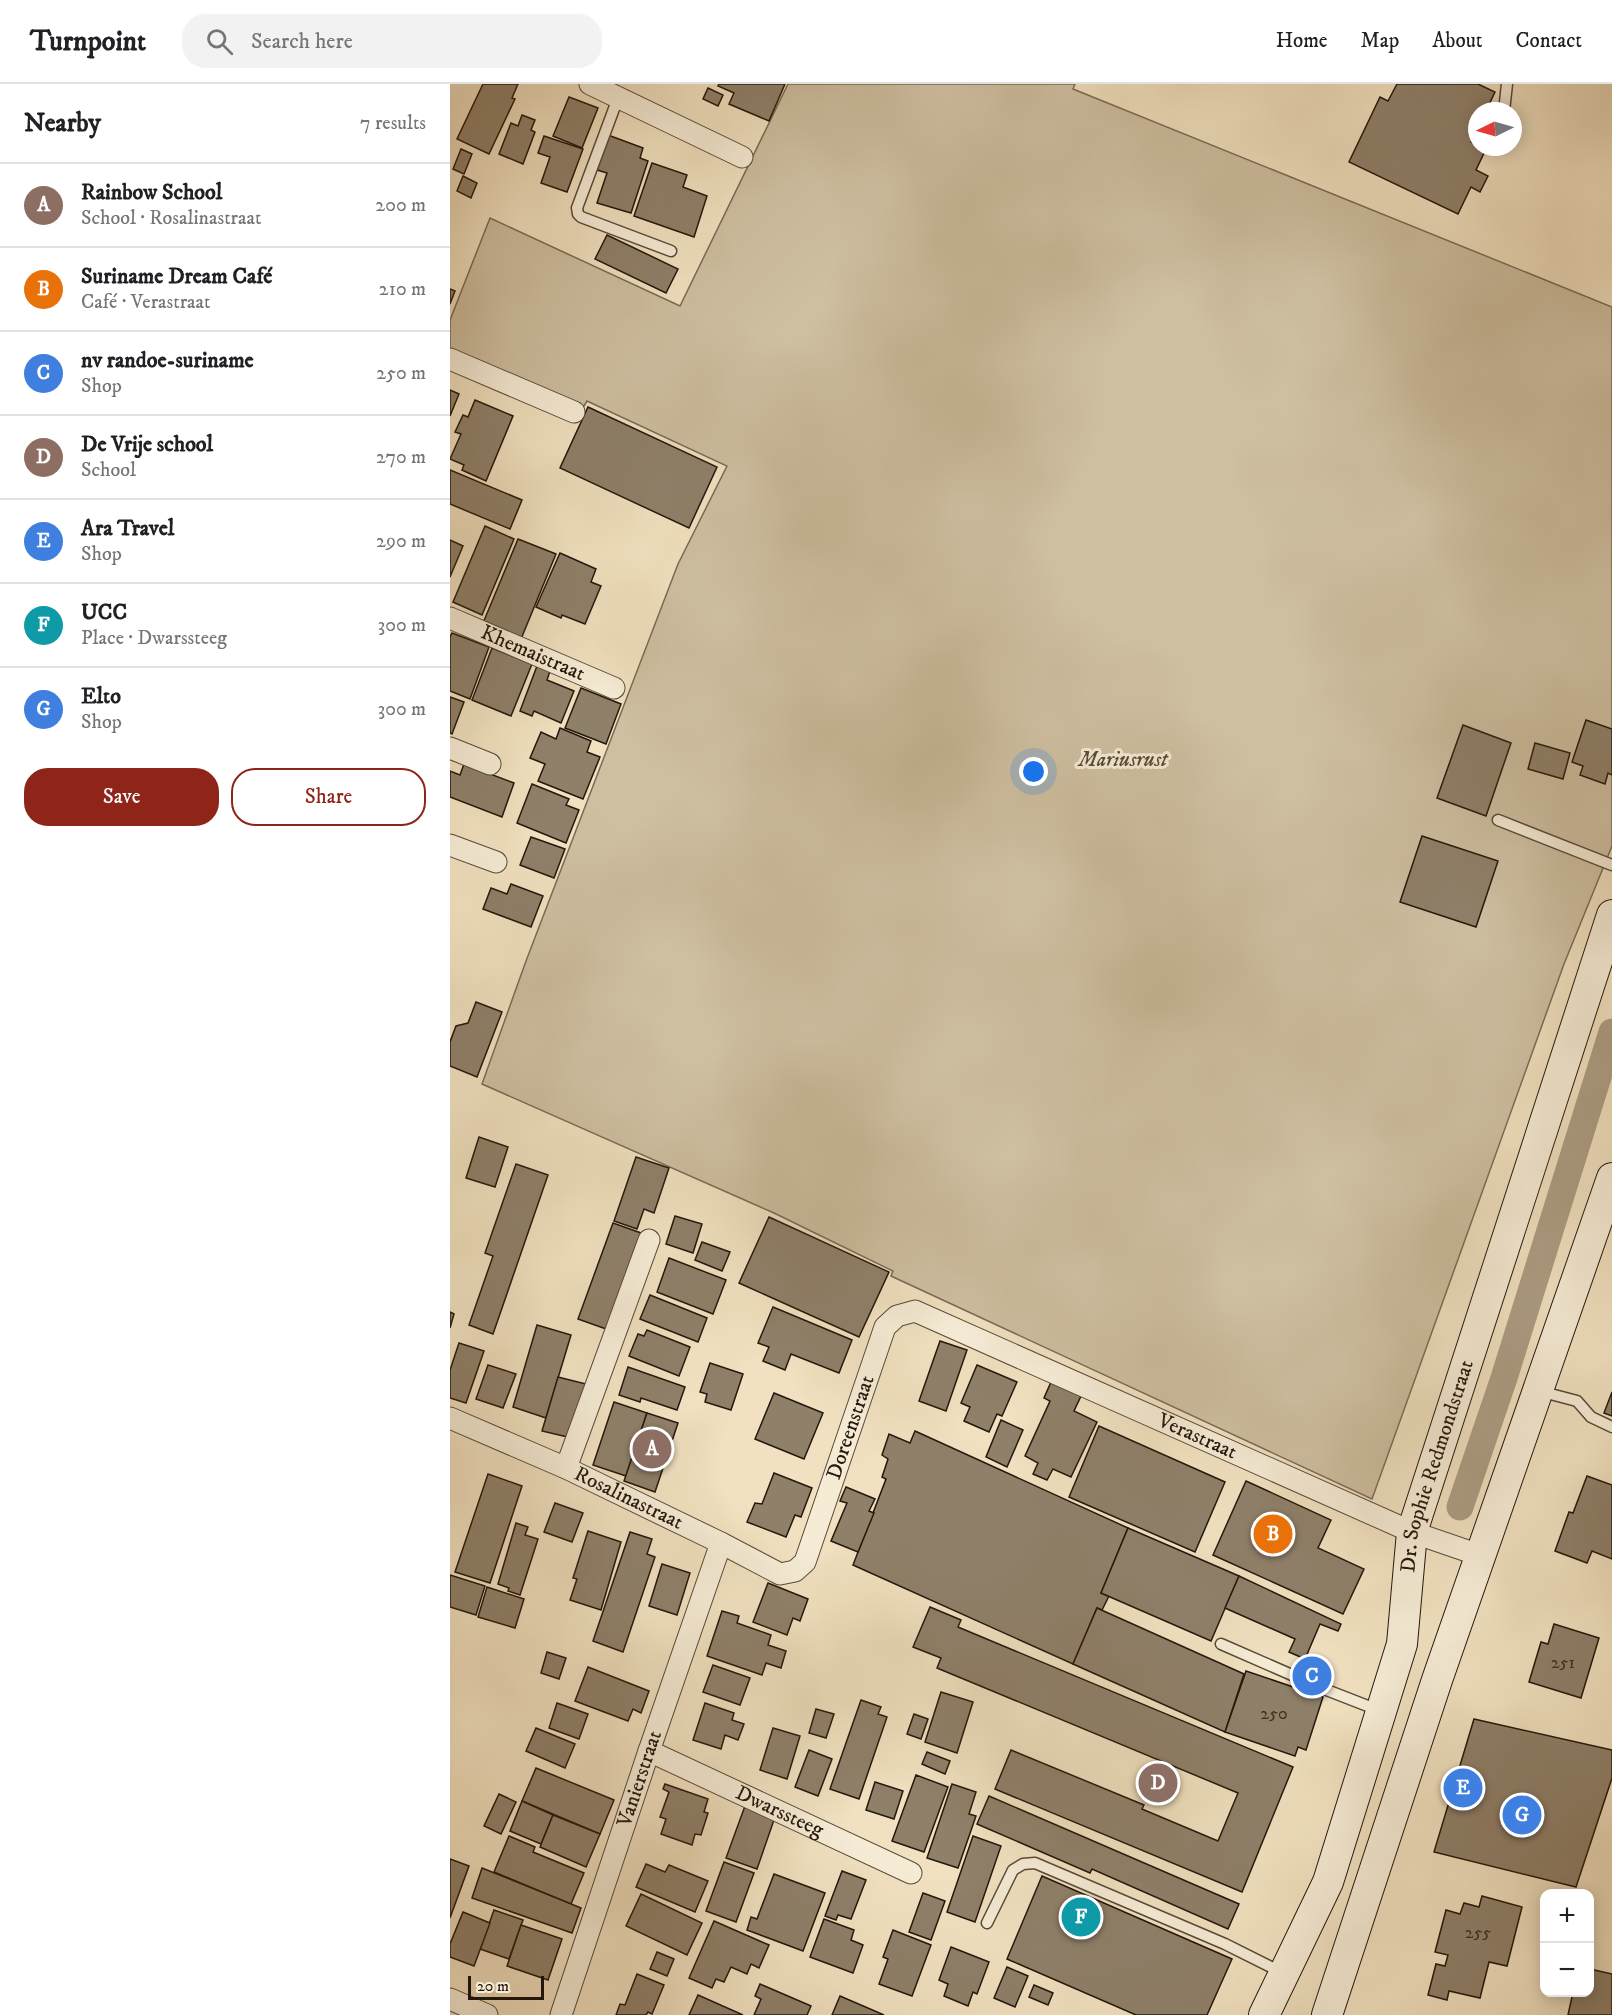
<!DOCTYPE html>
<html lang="en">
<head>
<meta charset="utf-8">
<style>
  :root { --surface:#fff; --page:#f2f2f2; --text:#202124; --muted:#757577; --line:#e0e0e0; --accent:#8f2418 }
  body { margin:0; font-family:"IM FELL DW Pica",serif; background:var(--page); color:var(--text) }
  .controls { position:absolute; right:18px; bottom:18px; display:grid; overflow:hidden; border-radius:12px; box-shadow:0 3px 15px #0003 }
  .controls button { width:54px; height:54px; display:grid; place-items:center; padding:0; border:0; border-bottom:2px solid var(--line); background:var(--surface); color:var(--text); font:30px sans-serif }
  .compass { position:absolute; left:1018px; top:18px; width:54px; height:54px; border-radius:50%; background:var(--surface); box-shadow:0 3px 15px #0003; rotate:265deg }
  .scale { position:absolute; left:18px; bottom:15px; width:76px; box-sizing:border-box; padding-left:6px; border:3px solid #25170c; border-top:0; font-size:16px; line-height:21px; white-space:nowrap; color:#25170c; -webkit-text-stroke:4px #f6ecd6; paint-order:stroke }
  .you { position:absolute; left:584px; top:688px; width:21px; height:21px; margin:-15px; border:4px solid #fff; border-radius:50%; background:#1a73e8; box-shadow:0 0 0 9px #1a73e833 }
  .badge { display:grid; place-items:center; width:39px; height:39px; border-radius:50%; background:var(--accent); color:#fff; font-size:20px; font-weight:700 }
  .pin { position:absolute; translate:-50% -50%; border:3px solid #fff; box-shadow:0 2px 6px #0006 }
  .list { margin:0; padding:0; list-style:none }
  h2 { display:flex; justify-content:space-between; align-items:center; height:78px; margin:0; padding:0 24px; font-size:26px }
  h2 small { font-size:20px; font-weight:400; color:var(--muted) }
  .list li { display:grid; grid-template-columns:39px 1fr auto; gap:18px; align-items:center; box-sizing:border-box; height:84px; padding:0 24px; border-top:2px solid var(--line) }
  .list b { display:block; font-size:22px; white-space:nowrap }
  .list p { margin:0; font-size:20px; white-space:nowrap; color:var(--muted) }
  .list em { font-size:20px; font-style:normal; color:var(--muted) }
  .actions { display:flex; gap:12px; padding:18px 24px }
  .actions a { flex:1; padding:14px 0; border:2px solid var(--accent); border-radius:24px; text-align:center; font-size:21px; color:var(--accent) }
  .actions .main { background:var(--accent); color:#fff }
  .icon { flex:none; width:33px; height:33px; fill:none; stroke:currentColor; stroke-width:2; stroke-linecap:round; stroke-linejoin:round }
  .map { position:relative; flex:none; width:1162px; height:1931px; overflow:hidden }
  header { display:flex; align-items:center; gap:36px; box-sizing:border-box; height:84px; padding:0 30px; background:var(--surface); border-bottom:2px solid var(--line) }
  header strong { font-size:28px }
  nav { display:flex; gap:33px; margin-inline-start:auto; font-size:21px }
  .search { width:420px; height:54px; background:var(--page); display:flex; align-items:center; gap:15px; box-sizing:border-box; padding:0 21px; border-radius:24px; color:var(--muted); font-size:22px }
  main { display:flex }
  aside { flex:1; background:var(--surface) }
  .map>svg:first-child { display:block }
  .green { fill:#cebfa1; stroke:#7a6b56; stroke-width:1.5 }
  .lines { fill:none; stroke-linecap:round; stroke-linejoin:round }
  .canal { stroke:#ac9c83; stroke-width:27 }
  .building { fill:#8f806a; stroke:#25170c; stroke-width:1.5 }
  .lane-casing { stroke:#584a39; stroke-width:13 }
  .street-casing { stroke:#584a39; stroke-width:23 }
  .secondary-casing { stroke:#25170c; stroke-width:32 }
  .lane { stroke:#f6ecd6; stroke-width:10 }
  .street { stroke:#f6ecd6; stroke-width:21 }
  .secondary { stroke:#f6ecd6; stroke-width:30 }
  .labels { text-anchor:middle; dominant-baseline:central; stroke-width:6; stroke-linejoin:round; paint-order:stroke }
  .number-label { font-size:18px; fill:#403124 }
  .street-label { font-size:21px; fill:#25170c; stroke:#f6ecd6 }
  .park-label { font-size:21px; font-style:italic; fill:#584939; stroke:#f6ecd6 }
</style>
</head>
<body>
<header>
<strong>Turnpoint</strong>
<div class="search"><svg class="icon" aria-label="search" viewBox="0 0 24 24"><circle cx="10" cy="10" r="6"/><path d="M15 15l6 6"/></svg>Search here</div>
<nav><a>Home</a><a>Map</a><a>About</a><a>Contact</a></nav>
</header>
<main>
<aside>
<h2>Nearby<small>7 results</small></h2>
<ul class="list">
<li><span class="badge" style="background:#8d6e63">A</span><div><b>Rainbow School</b><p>School · Rosalinastraat</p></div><em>200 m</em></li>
<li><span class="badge" style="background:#e8710a">B</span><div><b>Suriname Dream Café</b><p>Café · Verastraat</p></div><em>210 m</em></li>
<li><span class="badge" style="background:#3f7fe0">C</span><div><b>nv randoe-suriname</b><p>Shop</p></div><em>250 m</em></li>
<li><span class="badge" style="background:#8d6e63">D</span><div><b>De Vrije school</b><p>School</p></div><em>270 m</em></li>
<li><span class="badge" style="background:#3f7fe0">E</span><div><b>Ara Travel</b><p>Shop</p></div><em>290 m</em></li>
<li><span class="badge" style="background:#0f9aa8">F</span><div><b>UCC</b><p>Place · Dwarssteeg</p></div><em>300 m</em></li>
<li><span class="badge" style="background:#3f7fe0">G</span><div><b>Elto</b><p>Shop</p></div><em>300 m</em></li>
</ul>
<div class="actions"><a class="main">Save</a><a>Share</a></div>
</aside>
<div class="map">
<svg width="1162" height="1931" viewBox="0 0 1162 1931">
  <rect width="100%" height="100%" fill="#f1e1c0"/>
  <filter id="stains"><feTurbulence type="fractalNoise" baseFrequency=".00333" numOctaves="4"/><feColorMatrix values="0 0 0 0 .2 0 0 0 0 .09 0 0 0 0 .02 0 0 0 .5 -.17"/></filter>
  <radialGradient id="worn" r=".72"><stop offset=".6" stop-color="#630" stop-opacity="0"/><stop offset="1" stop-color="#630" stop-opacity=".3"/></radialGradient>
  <polygon class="green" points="338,0 625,0 623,5 1162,223 1162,762 1114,880 922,1415 441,1192 443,1187 324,1129 32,1000 76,877 228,480 277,382 137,317 134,322 0,265 0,236 40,134 230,222"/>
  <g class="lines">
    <polyline class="canal" points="1010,1423 1054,1294 1162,948"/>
  </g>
  <g class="building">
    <polygon points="33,0 68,0 62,14 65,15 39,70 7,55"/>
    <polygon points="269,0 335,0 319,37 279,20 284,9 268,2"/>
    <polygon points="947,0 1028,0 1045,8 1036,27 1027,27 1027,46 1021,58 1027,61 1027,63 1036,65 1026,86 1038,92 1030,108 1021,103 1008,130 899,78 930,13 938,17"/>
    <polygon points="258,4 273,11 268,22 253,15"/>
    <polygon points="119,13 148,24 132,64 103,52"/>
    <polygon points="72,31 85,36 81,46 85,48 73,80 49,70 61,39 68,42"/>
    <polygon points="158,51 193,64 190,74 198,77 181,129 147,119 157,89 147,86"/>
    <polygon points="94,52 133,65 117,108 91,99 100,73 88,69"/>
    <polygon points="11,65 22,70 14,90 3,85"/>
    <polygon points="202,79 237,91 233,103 257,112 244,153 184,132"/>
    <polygon points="13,92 27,99 21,114 7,107"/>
    <polygon points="157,151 228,185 216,209 145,175"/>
    <polygon points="0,205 5,207 0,220"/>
    <polygon points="0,306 9,310 0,332"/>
    <polygon points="25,316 63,332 36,397 12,386 14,381 0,375 11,350 5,348 13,331 18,333"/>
    <polygon points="138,323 267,383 239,444 110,384"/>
    <polygon points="0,386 72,416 60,445 0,420"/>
    <polygon points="35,442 64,455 32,531 3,518"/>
    <polygon points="68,455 106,470 71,555 33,539"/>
    <polygon points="0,456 13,462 0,493"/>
    <polygon points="110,469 146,485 141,498 151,502 135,540 112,531 111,534 86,523"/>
    <polygon points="2,549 39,563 20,615 0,607 0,553"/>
    <polygon points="42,564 82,580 61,632 22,616"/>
    <polygon points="87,582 100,587 97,596 124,607 111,639 84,627 82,632 70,627"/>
    <polygon points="131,604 171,620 156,660 115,644"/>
    <polygon points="0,613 14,618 2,650 0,649"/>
    <polygon points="1136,636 1162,645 1162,691 1158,689 1155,700 1130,691 1133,682 1122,678"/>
    <polygon points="1013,641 1061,659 1036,732 987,714"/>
    <polygon points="110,644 141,657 137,668 150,673 133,715 88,697 95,680 80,674 91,648 106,655"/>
    <polygon points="1085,659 1120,669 1113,695 1078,685"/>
    <polygon points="14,680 64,699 52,733 0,713 0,687 10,691"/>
    <polygon points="82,700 119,715 116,721 129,726 116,759 67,739"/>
    <polygon points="972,752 1048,777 1026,843 950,818"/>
    <polygon points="81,753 115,765 104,794 70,781"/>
    <polygon points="61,800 93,812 81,843 33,825 41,804 57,810"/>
    <polygon points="26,918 52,928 27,993 0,982 0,958 6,942 18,939"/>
    <polygon points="29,1053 58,1063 45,1103 16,1094"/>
    <polygon points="186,1073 219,1084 204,1129 194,1125 187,1145 164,1137"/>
    <polygon points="66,1080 98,1091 43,1250 19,1241 43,1172 35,1169"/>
    <polygon points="225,1132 252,1140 243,1169 216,1160"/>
    <polygon points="319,1133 439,1188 409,1253 289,1199"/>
    <polygon points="163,1139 194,1150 159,1246 128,1235"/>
    <polygon points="252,1158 280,1168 272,1187 245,1176"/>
    <polygon points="219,1174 276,1196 263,1230 207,1208"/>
    <polygon points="200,1211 257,1234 248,1258 190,1235"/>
    <polygon points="323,1223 402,1256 389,1289 341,1270 335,1286 313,1277 319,1263 308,1259"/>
    <polygon points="0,1228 4,1230 0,1244"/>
    <polygon points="87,1241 121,1251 96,1334 63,1323"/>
    <polygon points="197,1246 240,1263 229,1292 179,1272 188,1250 194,1252"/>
    <polygon points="490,1257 517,1266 496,1327 469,1317"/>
    <polygon points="9,1259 34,1267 16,1319 0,1314 0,1286"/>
    <polygon points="260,1279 293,1290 281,1326 255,1318 257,1310 250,1308"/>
    <polygon points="38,1281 66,1290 53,1324 26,1315"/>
    <polygon points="527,1281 567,1298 552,1332 547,1330 539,1348 514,1337 520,1323 511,1319"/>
    <polygon points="178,1283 235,1303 227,1326 191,1314 190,1318 169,1311"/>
    <polygon points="108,1293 136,1300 122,1354 92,1347"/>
    <polygon points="601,1298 631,1312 624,1327 647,1338 621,1393 603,1385 597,1396 583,1390 588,1379 575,1372 600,1317 594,1314"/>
    <polygon points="1162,1308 1162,1332 1154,1329"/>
    <polygon points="324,1309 373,1329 354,1375 305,1355"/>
    <polygon points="164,1318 197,1329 176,1392 143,1381"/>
    <polygon points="197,1329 228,1339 205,1408 174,1397"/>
    <polygon points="551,1336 573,1346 557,1383 536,1373"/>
    <polygon points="649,1342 775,1398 745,1468 619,1413"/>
    <polygon points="465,1347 678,1444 651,1509 659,1512 652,1526 647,1524 623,1580 403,1481 436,1395 432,1393 438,1375 432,1371 439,1350 460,1359"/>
    <polygon points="324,1389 362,1404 351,1433 345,1431 336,1453 297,1438 305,1419 312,1420"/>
    <polygon points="38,1390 72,1402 40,1499 5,1488"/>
    <polygon points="1137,1392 1162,1401 1162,1475 1142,1467 1137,1479 1105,1467 1119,1428 1123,1429"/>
    <polygon points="796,1397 881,1436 868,1464 914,1485 893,1530 763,1471"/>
    <polygon points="396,1403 425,1415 419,1427 424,1429 408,1468 381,1457 397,1419 390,1417"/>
    <polygon points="105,1419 133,1429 122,1458 94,1448"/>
    <polygon points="66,1439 78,1443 75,1451 88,1455 70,1511 58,1507 59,1504 48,1500"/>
    <polygon points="678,1444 789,1492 761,1557 651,1509"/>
    <polygon points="138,1447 171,1458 151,1526 120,1516 127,1495 123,1494"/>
    <polygon points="180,1448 202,1455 197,1470 205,1473 173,1568 143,1557"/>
    <polygon points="212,1480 240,1489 227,1531 199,1522"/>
    <polygon points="0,1491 35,1502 26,1531 0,1523"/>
    <polygon points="789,1492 891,1540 888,1547 870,1540 855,1575 839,1568 845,1555 775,1524"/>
    <polygon points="318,1499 358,1515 350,1537 343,1534 337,1551 303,1538"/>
    <polygon points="37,1503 74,1515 65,1544 28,1533"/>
    <polygon points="480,1523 511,1536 508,1543 843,1683 792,1808 545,1705 561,1666 694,1721 692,1725 768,1757 788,1709 487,1584 491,1574 463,1563"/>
    <polygon points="647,1524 794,1590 775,1648 623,1580"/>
    <polygon points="272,1527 289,1532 287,1539 321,1551 318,1561 336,1567 331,1584 316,1579 312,1591 257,1572"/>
    <polygon points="1104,1540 1149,1554 1131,1614 1079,1598 1091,1558 1098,1560"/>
    <polygon points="97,1568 116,1574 109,1595 91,1589"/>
    <polygon points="263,1581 300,1594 290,1621 253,1608"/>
    <polygon points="138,1583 199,1607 191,1629 183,1625 178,1637 125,1617"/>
    <polygon points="796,1587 873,1613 856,1666 848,1663 845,1672 775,1648"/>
    <polygon points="491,1608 523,1618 507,1669 475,1658"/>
    <polygon points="411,1616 431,1623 428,1630 437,1633 409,1715 380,1705"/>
    <polygon points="107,1619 138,1630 129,1655 99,1644"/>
    <polygon points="255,1619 284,1629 282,1636 294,1640 288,1656 275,1651 271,1665 243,1656"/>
    <polygon points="366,1625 384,1630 376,1654 359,1649"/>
    <polygon points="464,1630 478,1635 471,1655 457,1650"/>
    <polygon points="1024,1635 1162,1666 1162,1694 1126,1803 984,1768"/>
    <polygon points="86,1644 125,1660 115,1684 76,1667"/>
    <polygon points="323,1644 350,1652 337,1695 310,1686"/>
    <polygon points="359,1666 382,1675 368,1712 345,1703"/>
    <polygon points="477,1668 500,1677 495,1690 472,1680"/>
    <polygon points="86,1684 164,1716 150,1750 72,1717"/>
    <polygon points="466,1691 498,1703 474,1768 442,1757"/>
    <polygon points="425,1698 453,1707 444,1735 416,1726"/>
    <polygon points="215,1700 258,1715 254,1728 258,1729 251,1751 245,1750 242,1761 211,1750 216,1735 210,1733 219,1708 213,1705"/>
    <polygon points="502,1700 526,1708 519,1730 526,1732 508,1784 477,1774"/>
    <polygon points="49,1710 66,1718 51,1750 34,1742"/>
    <polygon points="539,1712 789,1820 778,1845 642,1785 640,1789 527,1740"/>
    <polygon points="72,1717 103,1731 91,1760 60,1747"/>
    <polygon points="295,1722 325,1733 307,1785 276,1774"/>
    <polygon points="103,1731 150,1750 136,1783 90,1763"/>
    <polygon points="59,1752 85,1763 83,1768 134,1789 121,1820 44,1788"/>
    <polygon points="523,1752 551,1762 525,1838 497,1828"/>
    <polygon points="0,1775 19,1782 0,1834"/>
    <polygon points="274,1778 304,1789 286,1838 256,1827"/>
    <polygon points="196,1780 215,1788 219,1781 258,1797 245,1828 186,1803"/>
    <polygon points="32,1784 131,1824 122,1849 22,1814"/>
    <polygon points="392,1787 416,1796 401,1835 388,1831 386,1836 375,1832"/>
    <polygon points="324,1790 375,1809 353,1867 297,1846 301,1833 307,1835"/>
    <polygon points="592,1792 782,1875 757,1931 686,1931 557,1875"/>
    <polygon points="473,1809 495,1817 481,1856 459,1848"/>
    <polygon points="191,1810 252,1839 237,1871 176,1842"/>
    <polygon points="1032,1812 1072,1823 1057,1882 1039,1878 1030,1914 999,1907 997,1916 978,1911 986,1880 995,1882 998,1871 985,1868 996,1826 1010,1830 1014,1819 1029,1823"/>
    <polygon points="44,1826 73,1836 59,1875 30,1865"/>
    <polygon points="13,1828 40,1839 24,1882 0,1873 0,1860"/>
    <polygon points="374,1835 404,1846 401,1856 413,1861 403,1889 360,1873"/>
    <polygon points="264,1837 319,1861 309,1884 301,1880 297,1890 281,1883 274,1898 266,1895 262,1904 239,1894"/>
    <polygon points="71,1841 112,1855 98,1896 57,1882"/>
    <polygon points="443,1846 481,1861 462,1912 429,1900 438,1875 433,1873"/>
    <polygon points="501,1863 539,1878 527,1910 523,1908 518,1922 494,1912 498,1900 489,1896"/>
    <polygon points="207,1868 224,1875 217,1892 200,1885"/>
    <polygon points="557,1883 578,1892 565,1923 544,1914"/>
    <polygon points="1140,1885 1162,1890 1162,1931 1118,1931 1123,1908 1140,1908"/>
    <polygon points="187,1890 214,1901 202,1930 198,1928 196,1931 166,1931 170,1920 175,1921"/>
    <polygon points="310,1900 361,1922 357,1931 304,1931 311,1915 305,1912"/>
    <polygon points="584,1901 603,1909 598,1921 579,1913"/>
    <polygon points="248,1911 293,1931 239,1931"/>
    <polygon points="390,1912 434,1931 382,1931"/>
  </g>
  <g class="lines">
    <g class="lane-casing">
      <g id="lane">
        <polyline points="168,14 127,124 128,130 131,133 221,167"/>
        <polyline points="1054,27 1057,0"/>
        <polyline points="1048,736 1162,781"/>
        <polyline points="1089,1307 1127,1317 1141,1333 1162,1343"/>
        <polyline points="771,1560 874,1605 928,1626"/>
        <polyline points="537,1839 563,1786 573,1780 585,1779 775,1860 831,1888"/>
      </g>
    </g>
    <g class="street-casing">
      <g id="street">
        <polyline points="140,0 292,73"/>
        <polyline points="0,275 124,328"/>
        <path id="s1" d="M0,534l164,70"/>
        <polyline points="0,664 40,680"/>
        <polyline points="0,761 46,778"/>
        <path id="s2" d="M0,1334l116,50 155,75 59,31 15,-3 10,-9 80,-235 12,-11 18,-5 497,221 70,24"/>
        <polyline points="116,1384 199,1156"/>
        <path id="s3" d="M199,1667l262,122"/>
        <polyline points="0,1915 37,1931"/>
        <path id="s4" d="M111,1931l88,-264 72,-208"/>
      </g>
    </g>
    <g class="secondary-casing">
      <g id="secondary">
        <path id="s5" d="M814,1931l64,-133 74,-238 10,-112 200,-617"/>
        <polyline points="877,1931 987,1596 1162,1094"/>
      </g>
    </g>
    <use href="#lane" class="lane"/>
    <use href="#street" class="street"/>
    <use href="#secondary" class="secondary"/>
  </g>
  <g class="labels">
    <g class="number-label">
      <text x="1113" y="1579">251</text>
      <text x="824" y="1630">250</text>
      <text x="1028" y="1849">255</text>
    </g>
    <g class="street-label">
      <text stroke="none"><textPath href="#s1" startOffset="90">Khemaistraat</textPath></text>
      <text stroke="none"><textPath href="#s2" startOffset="536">Doreenstraat</textPath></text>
      <text stroke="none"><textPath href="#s2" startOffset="986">Verastraat</textPath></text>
      <text stroke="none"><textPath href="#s5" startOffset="579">Dr. Sophie Redmondstraat</textPath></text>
      <text stroke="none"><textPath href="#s2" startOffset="196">Rosalinastraat</textPath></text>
      <text stroke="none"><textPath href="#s4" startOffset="249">Vanierstraat</textPath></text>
      <text stroke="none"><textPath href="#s3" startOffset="144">Dwarssteeg</textPath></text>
    </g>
    <g class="park-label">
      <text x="673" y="676">Mariusrust</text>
    </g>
  </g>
  <rect width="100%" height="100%" filter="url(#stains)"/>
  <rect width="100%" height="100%" fill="url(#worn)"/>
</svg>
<div class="controls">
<button>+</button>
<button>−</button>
</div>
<svg class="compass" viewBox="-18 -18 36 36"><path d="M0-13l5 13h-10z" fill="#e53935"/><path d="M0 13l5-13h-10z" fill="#757577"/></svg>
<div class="scale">20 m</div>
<div class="you"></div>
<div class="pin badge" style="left:202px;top:1365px;background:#8d6e63">A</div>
<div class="pin badge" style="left:823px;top:1450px;background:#e8710a">B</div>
<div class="pin badge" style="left:862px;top:1592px;background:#3f7fe0">C</div>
<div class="pin badge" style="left:708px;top:1699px;background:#8d6e63">D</div>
<div class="pin badge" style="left:1013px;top:1704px;background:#3f7fe0">E</div>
<div class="pin badge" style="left:631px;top:1833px;background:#0f9aa8">F</div>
<div class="pin badge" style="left:1072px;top:1731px;background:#3f7fe0">G</div>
</div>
</main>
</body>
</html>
